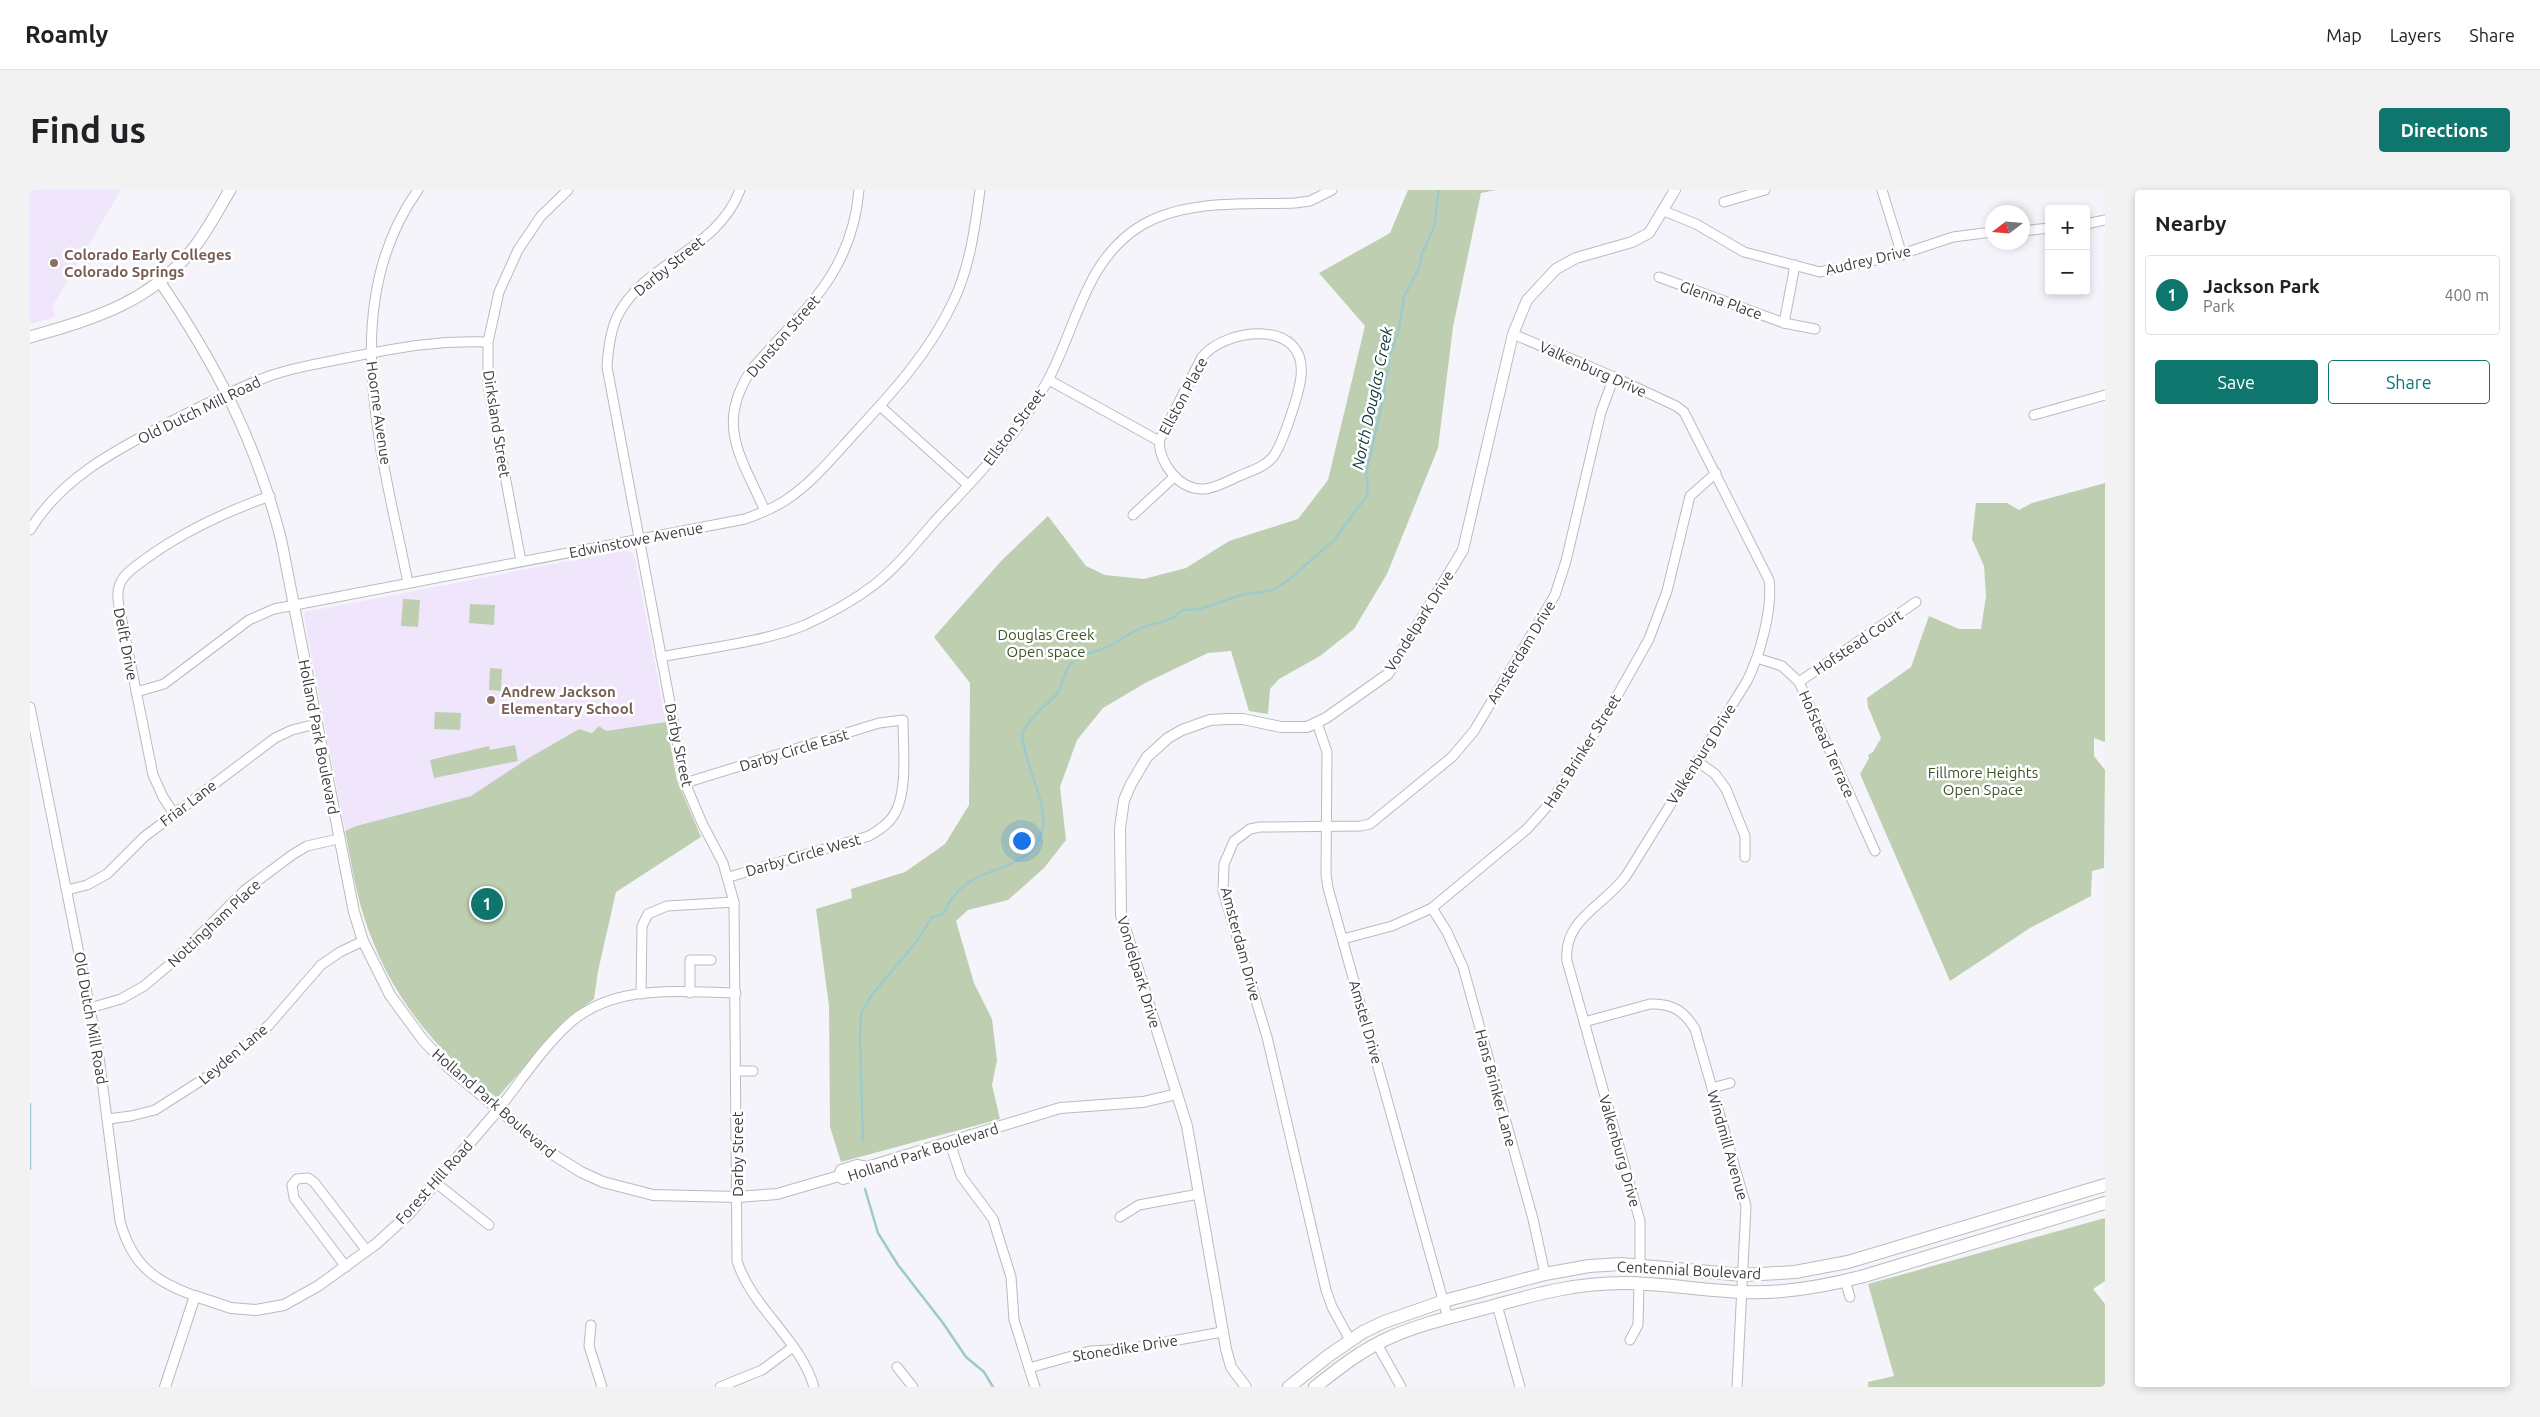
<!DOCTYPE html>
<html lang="en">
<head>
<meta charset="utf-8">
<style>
  :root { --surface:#fff; --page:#f2f2f2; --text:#202124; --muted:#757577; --line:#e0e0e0; --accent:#0f766e }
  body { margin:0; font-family:Ubuntu,sans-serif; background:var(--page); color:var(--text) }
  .controls { position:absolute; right:15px; top:15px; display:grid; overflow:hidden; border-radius:5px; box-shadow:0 2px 8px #0003 }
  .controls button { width:45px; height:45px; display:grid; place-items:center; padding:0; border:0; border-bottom:1px solid var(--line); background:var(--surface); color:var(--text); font:25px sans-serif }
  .compass { position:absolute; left:1955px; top:15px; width:45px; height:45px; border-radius:50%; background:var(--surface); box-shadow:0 2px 8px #0003; rotate:254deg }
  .you { position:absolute; left:991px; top:650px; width:18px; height:18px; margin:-12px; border:4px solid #fff; border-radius:50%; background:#1a73e8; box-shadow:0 0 0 8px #1a73e833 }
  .badge { display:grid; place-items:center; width:32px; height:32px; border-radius:50%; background:var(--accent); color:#fff; font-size:16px; font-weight:700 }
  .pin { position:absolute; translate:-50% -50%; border:2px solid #fff; box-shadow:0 1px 5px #0006 }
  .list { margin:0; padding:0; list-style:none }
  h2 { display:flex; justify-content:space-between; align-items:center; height:65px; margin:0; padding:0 20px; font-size:21px }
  h2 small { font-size:16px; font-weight:400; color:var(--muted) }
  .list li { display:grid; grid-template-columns:32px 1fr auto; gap:15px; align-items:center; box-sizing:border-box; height:80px; margin:0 10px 10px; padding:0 10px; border:1px solid var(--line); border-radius:5px }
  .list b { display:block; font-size:19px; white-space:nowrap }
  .list p { margin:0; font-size:16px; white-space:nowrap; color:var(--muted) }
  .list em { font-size:16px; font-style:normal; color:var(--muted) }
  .actions { display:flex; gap:10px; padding:15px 20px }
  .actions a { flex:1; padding:11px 0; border:1px solid var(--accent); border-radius:5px; text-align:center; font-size:18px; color:var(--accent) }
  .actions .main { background:var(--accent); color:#fff }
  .map { position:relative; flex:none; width:2075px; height:1197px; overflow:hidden; border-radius:5px }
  header { display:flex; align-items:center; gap:30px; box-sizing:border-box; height:70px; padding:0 25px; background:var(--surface); border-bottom:1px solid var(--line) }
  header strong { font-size:24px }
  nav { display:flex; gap:28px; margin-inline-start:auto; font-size:18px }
  .intro { display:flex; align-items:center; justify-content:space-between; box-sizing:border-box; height:120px; padding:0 30px }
  h1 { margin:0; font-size:35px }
  .button { padding:12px 22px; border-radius:5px; background:var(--accent); color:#fff; font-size:18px; font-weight:700 }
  main { display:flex; gap:30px; padding:0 30px }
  aside { flex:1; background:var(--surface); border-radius:5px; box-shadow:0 2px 8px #0003 }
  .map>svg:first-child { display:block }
  .education { fill:#f0e6fb }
  .green { fill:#becfb1 }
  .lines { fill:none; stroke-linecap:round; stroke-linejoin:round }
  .stream { stroke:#9dcacc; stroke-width:2.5 }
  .minor-casing { stroke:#bbbac0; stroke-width:11 }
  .tertiary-casing { stroke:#bbbac0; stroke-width:12 }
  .secondary-casing { stroke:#bbbac0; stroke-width:13 }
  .primary-casing { stroke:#bbbac0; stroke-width:14 }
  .minor { stroke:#fff; stroke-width:9 }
  .tertiary { stroke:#fff; stroke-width:10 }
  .secondary { stroke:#fff; stroke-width:11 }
  .primary { stroke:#fff; stroke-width:12 }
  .education-dot { fill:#8d6e63; stroke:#fff; stroke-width:2 }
  .labels { text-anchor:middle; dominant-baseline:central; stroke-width:5; stroke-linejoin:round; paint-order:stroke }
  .education-label { font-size:15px; font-weight:bold; fill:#785e54; stroke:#fff; text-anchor:start }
  .street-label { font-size:15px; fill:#3b3b3d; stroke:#fff }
  .park-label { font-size:15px; fill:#3e5527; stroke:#fff }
  .water-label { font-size:16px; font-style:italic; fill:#083537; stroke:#fff }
</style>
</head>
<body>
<header>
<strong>Roamly</strong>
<nav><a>Map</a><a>Layers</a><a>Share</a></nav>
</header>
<div class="intro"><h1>Find us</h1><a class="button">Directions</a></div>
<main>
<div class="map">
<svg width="2075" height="1197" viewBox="0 0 2075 1197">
  <rect width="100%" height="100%" fill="#f5f4fa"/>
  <g class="education">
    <polygon points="0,0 91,0 22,117 25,127 0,134"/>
    <polygon points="596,360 604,364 636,532 568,544 549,539 497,569 441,606 326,636 315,641 274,426 275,422"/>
  </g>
  <g class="green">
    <polygon points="1378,0 1466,0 1451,3 1423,137 1408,258 1357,384 1324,439 1290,466 1249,489 1240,499 1238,524 1219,521 1201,461 1178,463 1117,492 1073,518 1047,550 1030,597 1036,650 1014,678 978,710 938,720 926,731 944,793 962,829 967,870 962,895 970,929 811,972 800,937 799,816 786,719 822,708 821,699 875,682 915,654 939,615 940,493 904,447 972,370 1018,326 1056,376 1075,385 1114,389 1156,378 1199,351 1268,329 1298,290 1335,136 1289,83 1360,43"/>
    <polygon points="2075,293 2075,552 2064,548 2064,566 2075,580 2074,678 2062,681 2061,706 2000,738 1920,791 1830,584 1839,568 1838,565 1843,562 1851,548 1838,517 1837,508 1881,477 1899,426 1929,439 1951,439 1956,406 1954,376 1942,349 1946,313 1977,313 1989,320 2002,313"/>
    <polygon points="373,409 390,410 388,437 371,436"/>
    <polygon points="440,414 465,415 464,435 439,433"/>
    <polygon points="460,478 472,479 471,501 459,500"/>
    <polygon points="405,522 431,523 430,540 404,539"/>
    <path d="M636,532l11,58 24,57 -85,55 -18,79 -4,28 -29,21 -68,78c-64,-50 -108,-103 -133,-181 -9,-28 -13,-57 -19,-86l11,-5 115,-30 56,-37 52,-30 13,4 7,-7 7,5z"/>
    <polygon points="485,555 488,571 404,588 400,570 459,556 460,560"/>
    <polygon points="2075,1028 2075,1091 2063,1099 2075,1114 2075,1197 1838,1197 1838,1192 1864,1186 1838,1094"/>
  </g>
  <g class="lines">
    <g class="stream">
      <polyline points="0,914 0,979"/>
      <path d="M833,950l-3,-103 1,-23 10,-18 46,-55 15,-24 10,-2c7,-11 12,-22 23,-30 25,-20 72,-17 78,-59 4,-24 -20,-64 -21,-93 9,-16 21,-25 33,-37 9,-9 7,-22 15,-31 10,-12 25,-12 37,-18 12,-5 22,-14 34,-19 14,-6 31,-5 41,-18l18,-1 41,-14 32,-5 13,-8 48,-42 32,-43 2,-9 -2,-14 16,-70 8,-49 9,-26 5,-32 15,-29 3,-14 12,-27 5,-37"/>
      <polyline points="835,999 848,1043 868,1075 913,1133 936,1167 954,1182 963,1197"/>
    </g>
    <g class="minor-casing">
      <g id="minor">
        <path d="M710,0c-23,61 -94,71 -122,125 -8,16 -10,34 -11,52l78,416 17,40 21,40 11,39 3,359c15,47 63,78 77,126"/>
        <polyline points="1852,0 1872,65"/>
        <polyline points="1694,12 1735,0"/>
        <polyline points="1634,21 1666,34 1714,62 1790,82 1869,65 1923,47 1962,42"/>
        <polyline points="2056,34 2075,30"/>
        <polyline points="1992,41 2019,38"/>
        <polyline points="1629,87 1754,133 1785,139"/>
        <polyline points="1754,133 1765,75"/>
        <path d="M1483,144l101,43 62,29 8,6 85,168c4,28 -9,75 -22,101l-121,195c-22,30 -63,43 -59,85l73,260v45"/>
        <path d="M1019,190l110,61c1,22 19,49 45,48 12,-1 24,-8 35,-13 12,-5 25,-9 33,-18 10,-11 28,-67 29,-82 6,-57 -74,-49 -99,-19l-43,84"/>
        <polyline points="850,216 938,295"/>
        <polyline points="2004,225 2075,205"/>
        <path d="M735,321c-23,-53 -51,-86 -13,-142 51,-59 100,-95 107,-179"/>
        <polyline points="1103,325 1145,286"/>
        <path d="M0,340c30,-50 82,-78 132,-104 36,-18 72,-37 110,-51 24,-8 49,-12 74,-17 51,-10 89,-18 142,-16"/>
        <polyline points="491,371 458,195 458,152 469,102 488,60 511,26 538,0"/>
        <path d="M378,393c-25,-127 -73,-277 10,-393"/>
        <path d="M631,467c45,-9 103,-15 144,-32 24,-11 48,-24 69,-40 23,-18 42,-42 61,-64 41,-44 84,-87 113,-141 29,-54 37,-121 94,-155 45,-26 103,-20 153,-22l15,-2 22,-11"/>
        <polyline points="1727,468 1752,476 1769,492 1845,661"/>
        <polyline points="1769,492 1886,412"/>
        <path d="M106,502l28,-8 85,-64 25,-11 471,-90c14,-5 29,-11 41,-19 27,-18 47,-43 68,-66 38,-41 76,-82 100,-134 16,-34 21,-73 26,-110"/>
        <path d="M0,517l68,342 22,172c12,44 34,60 75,75"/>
        <polyline points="1287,533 1297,562 1296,685 1298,698 1418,1128"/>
        <polyline points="1667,571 1685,584 1696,599 1715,646 1715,667"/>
        <path d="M655,593l194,-60 24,-3c0,26 5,70 -8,93 -6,11 -16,17 -26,23l-140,41"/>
        <path d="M144,624l-11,-17 -10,-22 -34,-169c-2,-10 -2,-21 5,-29 7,-9 18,-15 27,-22 37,-26 77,-44 119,-59"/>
        <polyline points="37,700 57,695 77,684 114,647 245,548 262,540 286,534"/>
        <polyline points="1402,718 1417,742 1433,777 1503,1029 1515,1084"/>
        <polyline points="1313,749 1362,736 1402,718 1497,639 1521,612 1582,515 1619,449 1637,401 1660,306 1686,283"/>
        <polyline points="660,803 660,770 681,770"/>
        <polyline points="611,804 612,736 618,724 637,716 704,712"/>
        <polyline points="60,818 91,809 114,796 145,770 215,700 262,665 277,656 308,649"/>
        <path d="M1554,832l66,-18c22,-1 34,7 45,25l51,177 -9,181"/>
        <polyline points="707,881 723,881"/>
        <polyline points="1682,898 1700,893"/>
        <path d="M468,920c23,-29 45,-63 73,-88 45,-39 110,-30 165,-29"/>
        <polyline points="78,929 101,926 125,920 183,883 239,835 291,775 310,762 333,751"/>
        <polyline points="920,953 931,986 963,1029 981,1087 984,1130 1005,1197"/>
        <polyline points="406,993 459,1035"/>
        <polyline points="1090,1027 1109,1015 1169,1004"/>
        <polyline points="316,1077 264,1008 262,995 267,989 278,988 284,992 337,1061"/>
        <polyline points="1815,1091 1820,1107"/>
        <polyline points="1467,1115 1490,1197"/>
        <polyline points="561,1135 559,1156 572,1197"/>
        <polyline points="1320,1150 1302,1117 1296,1100 1237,847 1193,701 1194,674 1204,651 1220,639 1230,637 1331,636 1340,634 1422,567 1444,541 1525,405 1536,371 1571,222 1584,187"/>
        <polyline points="1600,1150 1608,1135 1609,1093"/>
        <polyline points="1347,1154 1371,1197"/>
        <polyline points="867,1177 883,1197"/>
        <polyline points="999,1178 1060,1161 1098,1159 1192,1142"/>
        <polyline points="690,1197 732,1180 763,1157"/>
      </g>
    </g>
    <g class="tertiary-casing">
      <g id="tertiary">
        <path d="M130,92c56,82 96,160 121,257l73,373 9,29 27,54 33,45 26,28 100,84 32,20 22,10 50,13 84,2 40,-3 62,-18 4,3 17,-5 7,-7 193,-59 83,-6 34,-8"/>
        <polyline points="809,986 811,980 827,975 837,977"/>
        <polyline points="135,1197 165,1106 201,1118 226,1120 254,1115 288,1096 346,1054 379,1024 468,920"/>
        <polyline points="1216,1197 1201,1177 1196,1159 1157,936 1091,725 1090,638 1094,610 1101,594 1117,567 1138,548 1152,540 1180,530 1197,529 1213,529 1251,537 1277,537 1296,528 1358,484 1433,360 1483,144 1497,110 1526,79 1546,68 1602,52 1619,43 1645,0"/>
      </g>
    </g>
    <g class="secondary-casing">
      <path id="secondary" d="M0,147c66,-19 122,-35 166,-92 13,-17 23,-37 34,-55"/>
    </g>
    <g class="primary-casing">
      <g id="primary">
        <polyline points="1259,1197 1298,1166 1333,1142 1354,1132 1414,1111 1515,1084 1559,1076 1591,1074 1713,1085 1765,1082 1818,1072 2075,995"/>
        <path d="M1285,1197c24,-19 48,-38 76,-50 34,-15 70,-22 106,-32 42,-12 82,-22 126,-22 41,0 81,8 121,9 40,2 82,-6 120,-16l241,-73"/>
      </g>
    </g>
    <use href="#minor" class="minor"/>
    <use href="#tertiary" class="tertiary"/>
    <use href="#secondary" class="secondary"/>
    <use href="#primary" class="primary"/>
  </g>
  <g class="education-dot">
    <circle cx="24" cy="73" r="5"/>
    <circle cx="461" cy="510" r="5"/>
  </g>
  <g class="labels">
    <g class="education-label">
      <text x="34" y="64">Colorado Early Colleges<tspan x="34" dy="17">Colorado Springs</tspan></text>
      <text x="471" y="501">Andrew Jackson<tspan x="471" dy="17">Elementary School</tspan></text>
    </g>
    <g class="street-label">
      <text transform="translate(1838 70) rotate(-13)">Audrey Drive</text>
      <text transform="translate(639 76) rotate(-39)">Darby Street</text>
      <text transform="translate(1691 110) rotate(20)">Glenna Place</text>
      <text transform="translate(753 146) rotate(-49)">Dunston Street</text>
      <text transform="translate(1563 179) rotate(24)">Valkenburg Drive</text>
      <text transform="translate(1153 206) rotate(-62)">Ellston Place</text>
      <text transform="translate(169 220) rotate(-26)">Old Dutch Mill Road</text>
      <text transform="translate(349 223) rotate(82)">Hoorne Avenue</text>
      <text transform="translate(467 234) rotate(81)">Dirksland Street</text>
      <text transform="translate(984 237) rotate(-53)">Ellston Street</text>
      <text transform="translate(606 350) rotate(-11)">Edwinstowe Avenue</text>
      <text transform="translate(1389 431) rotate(-58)">Vondelpark Drive</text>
      <text transform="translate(1828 452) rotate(-34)">Hofstead Court</text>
      <text transform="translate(96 454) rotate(79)">Delft Drive</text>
      <text transform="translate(1491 462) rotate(-59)">Amsterdam Drive</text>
      <text transform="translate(289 547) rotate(79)">Holland Park Boulevard</text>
      <text transform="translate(1797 554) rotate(66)">Hofstead Terrace</text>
      <text transform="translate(649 555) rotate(78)">Darby Street</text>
      <text transform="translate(764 560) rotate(-17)">Darby Circle East</text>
      <text transform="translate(1552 561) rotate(-58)">Hans Brinker Street</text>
      <text transform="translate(1671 564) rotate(-58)">Valkenburg Drive</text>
      <text transform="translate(158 613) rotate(-37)">Friar Lane</text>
      <text transform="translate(773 665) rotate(-16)">Darby Circle West</text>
      <text transform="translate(184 733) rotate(-43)">Nottingham Place</text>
      <text transform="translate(1211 754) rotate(75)">Amsterdam Drive</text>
      <text transform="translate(1109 782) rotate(73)">Vondelpark Drive</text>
      <text transform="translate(61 828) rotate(80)">Old Dutch Mill Road</text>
      <text transform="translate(1336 832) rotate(74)">Amstel Drive</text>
      <text transform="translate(203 864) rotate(-40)">Leyden Lane</text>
      <text transform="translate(1466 898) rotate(75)">Hans Brinker Lane</text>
      <text transform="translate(464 913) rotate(41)">Holland Park Boulevard</text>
      <text transform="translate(1698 955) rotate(74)">Windmill Avenue</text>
      <text transform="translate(1590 961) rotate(74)">Valkenburg Drive</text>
      <text transform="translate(893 962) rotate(-18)">Holland Park Boulevard</text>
      <text transform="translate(707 964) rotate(-90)">Darby Street</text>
      <text transform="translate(404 992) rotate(-48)">Forest Hill Road</text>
      <text transform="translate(1659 1080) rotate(3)">Centennial Boulevard</text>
      <text transform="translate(1095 1158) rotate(-9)">Stonedike Drive</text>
    </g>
    <g class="park-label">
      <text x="1016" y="444">Douglas Creek<tspan x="1016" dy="17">Open space</tspan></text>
      <text x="1953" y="582">Fillmore Heights<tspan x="1953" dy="17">Open Space</tspan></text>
    </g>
    <g class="water-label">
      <text transform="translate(1342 208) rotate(-78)">North Douglas Creek</text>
    </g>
  </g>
</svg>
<div class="controls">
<button>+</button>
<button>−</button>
</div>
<svg class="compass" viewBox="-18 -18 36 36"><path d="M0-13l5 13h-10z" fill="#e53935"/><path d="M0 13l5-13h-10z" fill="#757577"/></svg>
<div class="you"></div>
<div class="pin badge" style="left:457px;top:714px">1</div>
</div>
<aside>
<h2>Nearby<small></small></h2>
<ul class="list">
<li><span class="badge">1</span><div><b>Jackson Park</b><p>Park</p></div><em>400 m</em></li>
</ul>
<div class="actions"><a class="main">Save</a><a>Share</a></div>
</aside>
</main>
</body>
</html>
